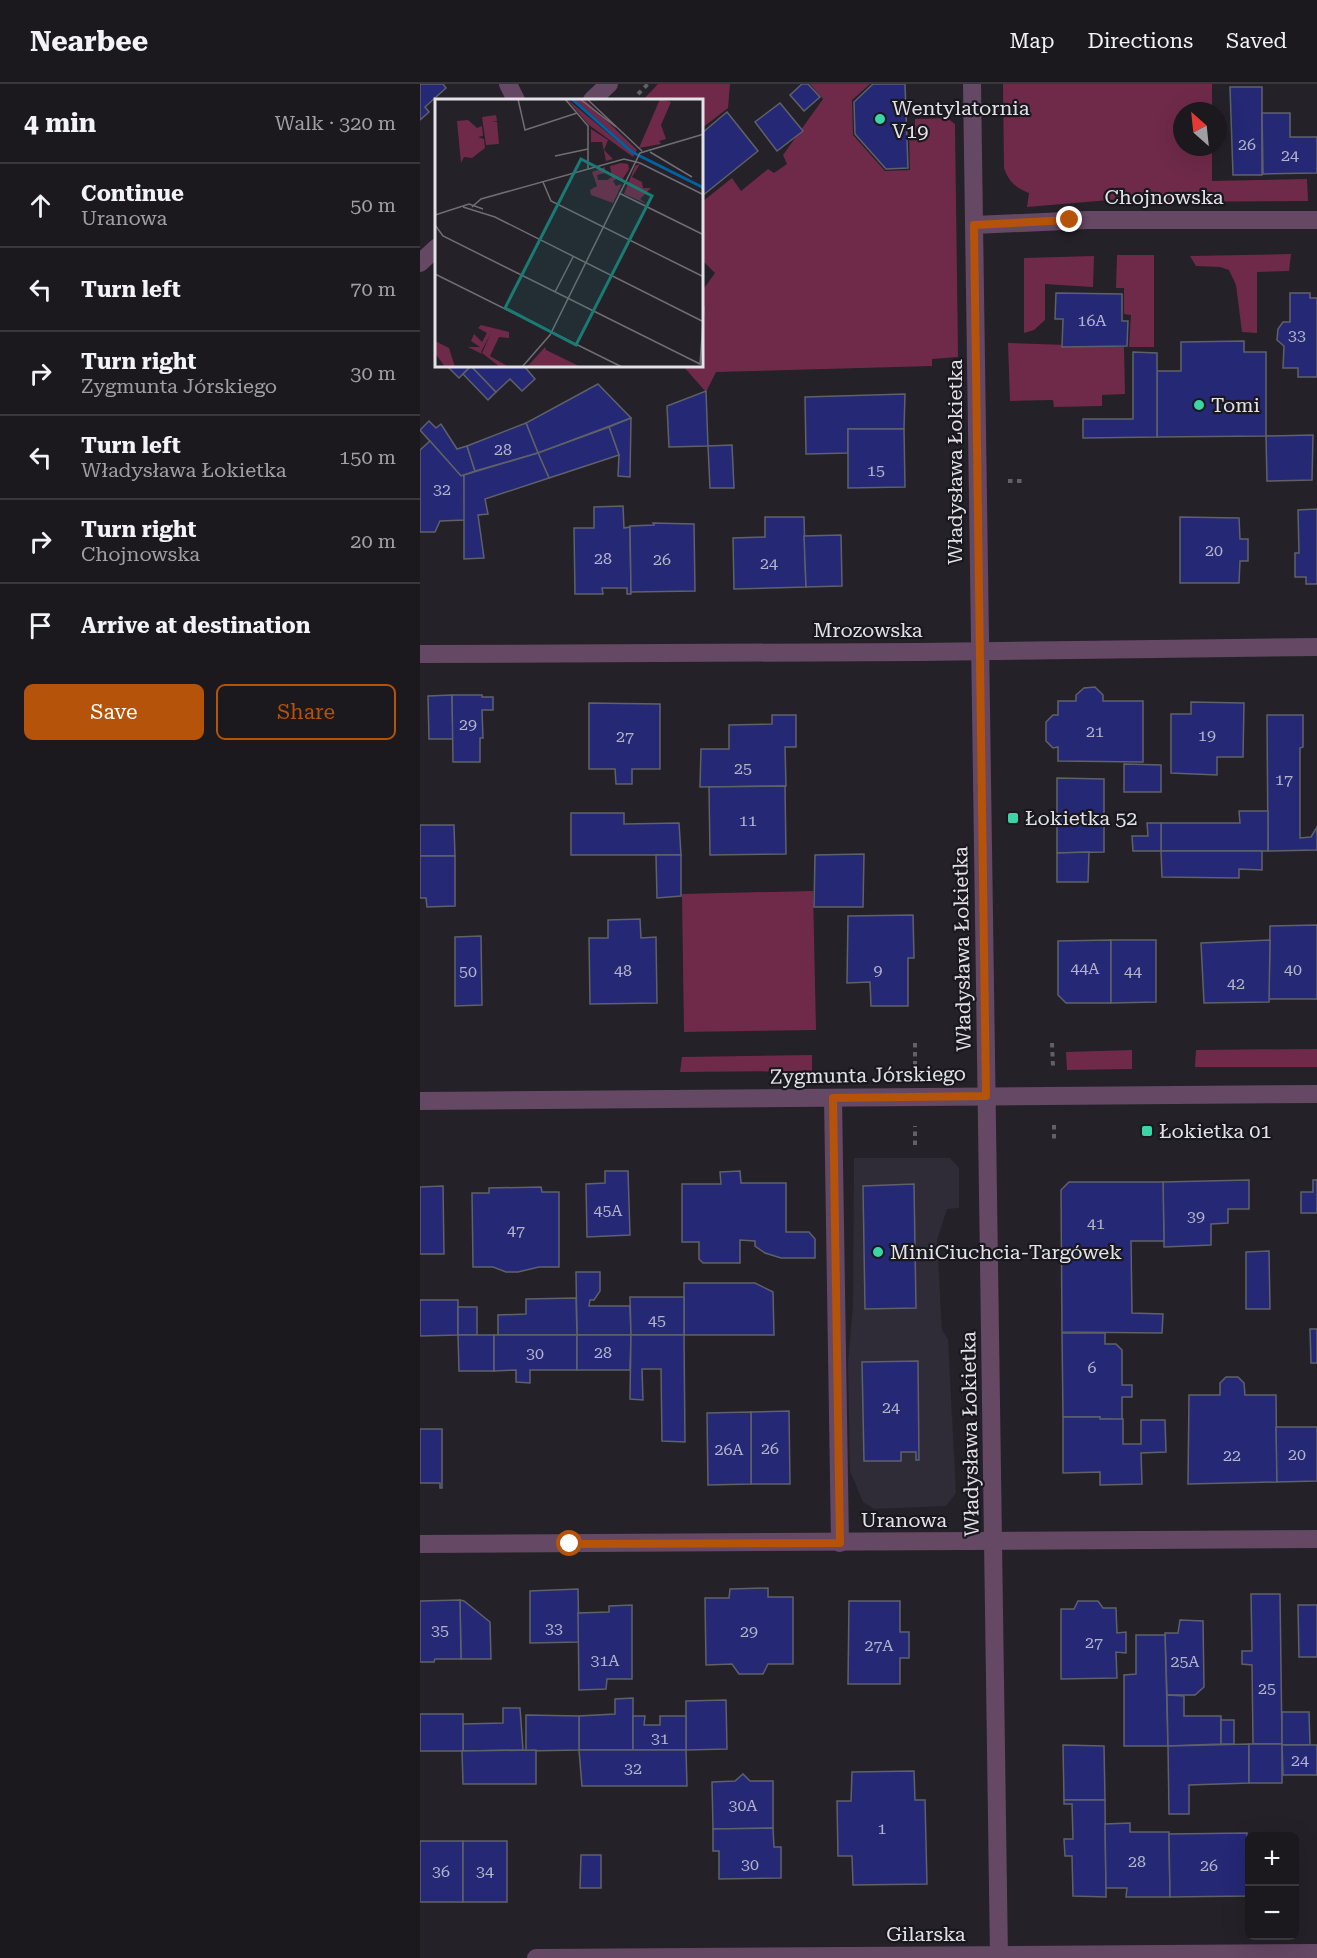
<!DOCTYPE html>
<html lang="en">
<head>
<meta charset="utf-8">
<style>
  :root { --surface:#1b191e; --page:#28262b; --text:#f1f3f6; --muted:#a0a0a4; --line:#39383c; --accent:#b45309 }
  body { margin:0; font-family:"Roboto Serif",serif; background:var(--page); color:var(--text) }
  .controls { position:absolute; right:18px; bottom:18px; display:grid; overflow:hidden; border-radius:9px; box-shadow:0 6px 24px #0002 }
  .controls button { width:54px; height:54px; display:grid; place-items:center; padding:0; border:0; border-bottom:2px solid var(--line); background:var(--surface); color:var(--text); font:30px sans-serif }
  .compass { position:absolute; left:753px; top:18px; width:54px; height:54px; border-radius:50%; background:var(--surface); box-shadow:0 6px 24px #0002; rotate:333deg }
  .stop { position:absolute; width:18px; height:18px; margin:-14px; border:4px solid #b45309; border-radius:50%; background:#fff }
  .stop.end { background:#b45309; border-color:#fff; box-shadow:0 2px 6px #0008 }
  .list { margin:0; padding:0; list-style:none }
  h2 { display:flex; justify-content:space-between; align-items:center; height:78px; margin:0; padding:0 24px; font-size:26px }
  h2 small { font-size:20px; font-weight:400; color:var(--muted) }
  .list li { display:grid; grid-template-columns:39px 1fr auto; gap:18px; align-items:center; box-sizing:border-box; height:84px; padding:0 24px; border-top:2px solid var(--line) }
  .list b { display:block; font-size:22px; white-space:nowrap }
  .list p { margin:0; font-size:20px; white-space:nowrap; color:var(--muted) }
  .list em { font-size:20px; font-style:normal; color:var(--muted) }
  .actions { display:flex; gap:12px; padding:18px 24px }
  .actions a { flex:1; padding:14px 0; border:2px solid var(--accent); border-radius:9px; text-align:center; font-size:21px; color:var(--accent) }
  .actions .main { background:var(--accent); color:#fff }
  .icon { flex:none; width:33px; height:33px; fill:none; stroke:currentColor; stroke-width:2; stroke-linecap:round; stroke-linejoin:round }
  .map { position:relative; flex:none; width:897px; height:1874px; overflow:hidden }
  header { display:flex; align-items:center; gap:36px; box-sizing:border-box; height:84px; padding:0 30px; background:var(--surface); border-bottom:2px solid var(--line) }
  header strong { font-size:28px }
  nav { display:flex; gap:33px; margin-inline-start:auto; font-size:21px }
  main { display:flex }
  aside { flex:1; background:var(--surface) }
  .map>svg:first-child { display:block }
  .built { fill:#2f2b37 }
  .green { fill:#6f2a49 }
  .building { fill:#242875; stroke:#5f6169; stroke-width:1.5 }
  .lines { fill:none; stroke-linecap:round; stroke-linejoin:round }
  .path { stroke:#636067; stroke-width:4; stroke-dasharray:4.5 4.5; stroke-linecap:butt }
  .minor { stroke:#654864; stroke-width:18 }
  .route { stroke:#b45309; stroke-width:8 }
  .poi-dot { fill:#3bd4a4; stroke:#1a181f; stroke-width:2 }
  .labels { text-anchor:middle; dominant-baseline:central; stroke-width:4.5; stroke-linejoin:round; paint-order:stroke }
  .number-label { font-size:16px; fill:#b3b4ca }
  .poi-label { font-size:20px; fill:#e3e2e7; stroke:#1a181f; text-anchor:start }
  .street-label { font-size:20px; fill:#e3e2e7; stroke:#1a181f }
  .inset-river { fill:none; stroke:#0162a3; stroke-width:3 }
  .inset-road { fill:none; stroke:#706e74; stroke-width:1.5 }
  .view { fill:#1a7b74; fill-opacity:0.15; stroke:#1a7b74; stroke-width:3 }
  .inset-edge { fill:none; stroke:#e3e2e7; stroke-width:3 }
</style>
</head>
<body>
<header>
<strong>Nearbee</strong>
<nav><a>Map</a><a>Directions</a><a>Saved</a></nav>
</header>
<main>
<aside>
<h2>4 min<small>Walk · 320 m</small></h2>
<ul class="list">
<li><svg class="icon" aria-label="ahead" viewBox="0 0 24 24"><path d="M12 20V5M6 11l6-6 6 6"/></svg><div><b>Continue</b><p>Uranowa</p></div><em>50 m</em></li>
<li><svg class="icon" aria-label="left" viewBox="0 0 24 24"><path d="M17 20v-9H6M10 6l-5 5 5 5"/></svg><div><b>Turn left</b></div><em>70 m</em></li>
<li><svg class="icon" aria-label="right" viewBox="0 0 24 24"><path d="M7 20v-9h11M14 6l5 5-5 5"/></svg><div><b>Turn right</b><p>Zygmunta Jórskiego</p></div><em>30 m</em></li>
<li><svg class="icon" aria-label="left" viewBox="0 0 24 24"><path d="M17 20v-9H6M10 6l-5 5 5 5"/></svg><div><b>Turn left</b><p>Władysława Łokietka</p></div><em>150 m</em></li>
<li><svg class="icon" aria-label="right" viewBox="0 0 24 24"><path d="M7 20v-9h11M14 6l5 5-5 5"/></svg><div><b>Turn right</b><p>Chojnowska</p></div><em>20 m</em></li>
<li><svg class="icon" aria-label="arrive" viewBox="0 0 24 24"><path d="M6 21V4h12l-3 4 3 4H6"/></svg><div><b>Arrive at destination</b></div></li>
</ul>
<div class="actions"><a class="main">Save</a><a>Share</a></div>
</aside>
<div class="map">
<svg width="897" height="1874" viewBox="0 0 897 1874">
  <rect width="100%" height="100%" fill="#242128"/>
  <polygon class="built" points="434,1074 530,1074 539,1084 539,1124 527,1125 517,1156 522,1246 528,1255 536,1409 526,1422 454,1425 443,1418 430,1387 428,1279 433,1221"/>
  <g class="green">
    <polygon points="238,0 310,0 308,24 282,44 282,16 223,16"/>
    <polygon points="390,0 450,0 432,16 433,51 465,87 490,86 489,51 495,50 495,35 527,34 535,40 538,273 512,275 512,282 296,288 286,308 263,282 282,282 282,207 295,189 282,176 282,118 312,94 321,107 348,85 354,89 367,80 363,71 403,15"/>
    <path d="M583,0h209v27h-30v36h30v34l95,-2 1,22 -163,1v-5l-118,10 2,-14c-13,-5 -20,-11 -25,-25z"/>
    <polygon points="871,170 869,187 837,188 837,249 822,248 816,201 809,186 800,183 776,182 770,172"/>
    <polygon points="697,171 734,171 734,263 709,263 711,231 704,230 704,204 696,204"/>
    <polygon points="674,172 673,203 625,200 625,236 614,246 604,249 604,174"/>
    <polygon points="588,259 704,263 705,310 682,311 682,322 634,323 633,316 590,317"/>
    <polygon points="393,807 396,946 264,948 262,810"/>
    <polygon points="897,965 897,983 775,983 776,966"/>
    <polygon points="712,966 712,985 647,986 646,968"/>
    <polygon points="392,971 392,987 260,988 262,973"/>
  </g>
  <g class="building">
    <polygon points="0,0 23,0 26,4 5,23 9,28 0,36"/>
    <polygon points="382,0 388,0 400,13 384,27 370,11"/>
    <polygon points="453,0 485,0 488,84 466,85 435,50 434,18"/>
    <polygon points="810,3 842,3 842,91 813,91"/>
    <polygon points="360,19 383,47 357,67 335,38"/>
    <polygon points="307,28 338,67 282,112 282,49"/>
    <polygon points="842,29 870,29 870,53 897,53 897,89 843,90"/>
    <polygon points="636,209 702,210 702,237 708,237 707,262 642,263 643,235 635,235"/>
    <polygon points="870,209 890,209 890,214 897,214 897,293 878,293 878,284 863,284 864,262 857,256 858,245 863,238 870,238"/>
    <polygon points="824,257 824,268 846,268 846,352 737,353 737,287 761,287 761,258"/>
    <polygon points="713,268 737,269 737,353 663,354 663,335 713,335"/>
    <polygon points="27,282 51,282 39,294"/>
    <polygon points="51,282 76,308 68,316 43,290"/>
    <polygon points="51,282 104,282 115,295 102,307 90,295 76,308"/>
    <polygon points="178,300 211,334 118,369 106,339"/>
    <polygon points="286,307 288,362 249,363 247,322"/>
    <polygon points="485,310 484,345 428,345 428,369 386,370 385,313"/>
    <polygon points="211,334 210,393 198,392 199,371 189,343"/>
    <polygon points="9,337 16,344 21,340 37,365 47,362 55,387 41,392 0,346"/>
    <polygon points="106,339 118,369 55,387 47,362"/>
    <polygon points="189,343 199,371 129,394 118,369"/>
    <polygon points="428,345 484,345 485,403 428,404"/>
    <polygon points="893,351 892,396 847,397 846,352"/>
    <polygon points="10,357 41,392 44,391 45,436 20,437 15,448 0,448 0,366"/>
    <polygon points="312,361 314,404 290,404 288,362"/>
    <polygon points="118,369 129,394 65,415 68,430 58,431 64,474 44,475 44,391"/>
    <polygon points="203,422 204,444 210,443 211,510 207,510 207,504 182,504 183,510 155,510 154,444 174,444 174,423"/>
    <polygon points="897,425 897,500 886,500 886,493 875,493 875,469 879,469 878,426"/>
    <polygon points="345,433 384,433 386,503 314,505 313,454 345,453"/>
    <polygon points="760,433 819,434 820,455 828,455 828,477 820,477 819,499 760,499"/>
    <polygon points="233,439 274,440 275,507 211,508 210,442 234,441"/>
    <polygon points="421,451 422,502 386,503 384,452"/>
    <polygon points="675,603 683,611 683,617 723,617 723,678 638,677 638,663 633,664 626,657 626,638 633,631 638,631 638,617 656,617 656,611 664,604"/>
    <polygon points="32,611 33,655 9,655 8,612"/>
    <polygon points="32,611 62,611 62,613 73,613 73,626 62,626 63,654 60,654 60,678 33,678"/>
    <polygon points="771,618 824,619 823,673 797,673 797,691 751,689 751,630 771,630"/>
    <polygon points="169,619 240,620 240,685 212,685 212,700 196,700 195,685 169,685"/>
    <polygon points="352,631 376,631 376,663 365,663 366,702 280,703 281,665 309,665 309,641 352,640"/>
    <polygon points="847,631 883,631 883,663 880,664 880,754 891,753 897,743 897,766 848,767"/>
    <polygon points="704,680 741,681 741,708 704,708"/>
    <polygon points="637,694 684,695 684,768 637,769"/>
    <polygon points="365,702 366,770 290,771 289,703"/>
    <polygon points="819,727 848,727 848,767 741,767 741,739 820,739"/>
    <polygon points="151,729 204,729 204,740 259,739 261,771 151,771"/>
    <polygon points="727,739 741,739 741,767 713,767 712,752 728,752"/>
    <polygon points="0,741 34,741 35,772 0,772"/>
    <polygon points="741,767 842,767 842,786 819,785 819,794 742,793"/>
    <polygon points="669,768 668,798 637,798 637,769"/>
    <polygon points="444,770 443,823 394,823 395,771"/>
    <polygon points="236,771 261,771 261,812 237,814"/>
    <polygon points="0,772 35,772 35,822 7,823 6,814 0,814"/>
    <polygon points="493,831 494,874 488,874 488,922 451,922 450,898 427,899 428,832"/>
    <polygon points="220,835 221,854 236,853 237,919 170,920 169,854 188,854 188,836"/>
    <polygon points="897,841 897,915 849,915 850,842"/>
    <polygon points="61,852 62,921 35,922 35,853"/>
    <polygon points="691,856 691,919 646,919 638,911 638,857"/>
    <polygon points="691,856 736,856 736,918 691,919"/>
    <polygon points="850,856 849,918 784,919 781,859"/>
    <polygon points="185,1087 208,1087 210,1151 167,1153 166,1100 185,1099"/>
    <polygon points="320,1087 321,1099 366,1099 366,1148 389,1148 395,1155 395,1174 361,1174 345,1169 335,1162 335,1157 320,1156 320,1179 283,1179 279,1175 279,1158 262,1158 262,1100 301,1100 300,1088"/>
    <polygon points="829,1096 829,1125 808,1125 808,1139 791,1140 791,1161 744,1163 743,1098"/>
    <polygon points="893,1096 897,1096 897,1129 881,1129 881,1108 893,1108"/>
    <polygon points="649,1098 743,1098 744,1157 711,1157 712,1229 743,1230 742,1249 642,1248 641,1106"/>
    <polygon points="494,1100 496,1224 445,1225 443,1102"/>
    <polygon points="23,1102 24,1170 0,1170 0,1103"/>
    <polygon points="121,1103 122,1108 139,1108 139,1183 119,1183 98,1188 86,1188 73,1183 53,1183 52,1109 69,1109 69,1104"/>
    <polygon points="849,1167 850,1225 826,1225 826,1168"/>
    <polygon points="156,1188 180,1188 180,1207 174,1216 170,1216 169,1222 210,1222 211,1251 157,1251"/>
    <polygon points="264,1199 335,1199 353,1208 354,1251 264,1251"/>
    <polygon points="210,1213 264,1213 264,1251 211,1251"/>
    <polygon points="156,1214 157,1251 78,1251 78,1231 106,1230 106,1215"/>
    <polygon points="0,1216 38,1216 38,1251 0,1252"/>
    <rect x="38" y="1223" width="19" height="28"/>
    <polygon points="890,1245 897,1245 897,1279 891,1279"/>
    <polygon points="642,1249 685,1249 685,1260 696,1260 702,1266 702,1301 712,1301 712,1313 702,1313 702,1336 680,1335 680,1333 643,1333"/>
    <polygon points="38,1251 74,1251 74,1287 39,1287"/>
    <polygon points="74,1251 157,1251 157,1286 110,1286 110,1299 96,1298 96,1286 74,1287"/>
    <polygon points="157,1251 211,1251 210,1286 157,1286"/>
    <polygon points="211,1251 264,1251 265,1358 242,1357 241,1285 222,1285 223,1316 210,1315"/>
    <polygon points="498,1277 499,1376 496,1376 496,1368 481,1368 481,1377 444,1377 442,1278"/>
    <polygon points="806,1293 818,1293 824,1299 825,1311 856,1311 857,1398 768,1400 769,1311 800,1311 800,1299"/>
    <polygon points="369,1327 370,1400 331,1400 331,1328"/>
    <polygon points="331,1328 331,1400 288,1401 287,1329"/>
    <polygon points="643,1333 680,1333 680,1335 703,1335 703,1360 721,1360 721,1336 745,1336 746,1368 721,1369 722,1400 680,1401 680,1388 643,1389"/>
    <polygon points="856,1343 897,1343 897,1397 857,1398"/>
    <polygon points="0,1345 22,1345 22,1404 20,1404 20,1399 0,1399"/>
    <polygon points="348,1504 348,1513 373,1513 373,1580 348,1580 343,1590 319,1590 312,1580 286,1581 285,1514 309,1514 310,1505"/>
    <polygon points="158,1505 159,1558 110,1559 110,1507"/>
    <polygon points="831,1510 860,1510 862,1660 833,1660 832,1581 822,1580 822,1567 832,1567"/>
    <polygon points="40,1516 44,1517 70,1538 71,1575 41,1575"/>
    <polygon points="40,1516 41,1575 15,1575 14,1578 0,1578 0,1517"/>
    <polygon points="429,1517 480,1517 480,1548 489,1548 489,1574 480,1574 480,1600 428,1600"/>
    <polygon points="658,1517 678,1517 683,1524 696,1524 697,1549 706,1548 706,1569 696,1568 697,1594 641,1595 641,1525 654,1525"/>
    <polygon points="212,1521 212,1595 187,1595 186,1605 159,1606 158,1529 189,1528 189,1522"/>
    <polygon points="878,1521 897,1521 897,1573 879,1573"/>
    <polygon points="760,1536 783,1537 784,1603 775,1611 747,1611 745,1549 758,1549"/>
    <polygon points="716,1551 745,1551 748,1662 704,1662 704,1591 716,1590"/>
    <polygon points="747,1611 764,1612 764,1632 801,1632 801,1660 748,1662"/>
    <polygon points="213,1614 213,1666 159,1666 159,1632 195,1630 195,1615"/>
    <polygon points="306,1616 307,1665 266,1666 266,1617"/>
    <polygon points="83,1624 100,1624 103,1666 43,1667 43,1640 83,1639"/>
    <polygon points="862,1628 889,1628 890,1661 862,1661"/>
    <rect x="0" y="1630" width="43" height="37"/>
    <polygon points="106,1631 159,1632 159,1666 106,1667"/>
    <polygon points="213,1632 225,1632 224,1641 240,1641 240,1632 266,1632 266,1666 213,1666"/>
    <rect x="801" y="1636" width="13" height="24"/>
    <polygon points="829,1660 829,1699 769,1701 769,1730 749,1730 748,1662"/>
    <rect x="829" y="1660" width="33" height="39"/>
    <polygon points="643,1661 684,1662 685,1716 644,1716"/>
    <polygon points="862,1661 897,1661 897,1691 863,1691"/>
    <polygon points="116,1666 116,1700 43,1700 42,1667"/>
    <polygon points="159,1666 266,1666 267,1702 162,1702"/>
    <polygon points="494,1687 495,1716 505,1716 507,1800 433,1801 432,1772 418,1772 417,1717 431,1717 432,1688"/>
    <polygon points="323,1690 330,1697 353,1697 353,1744 293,1745 292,1698 315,1697"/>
    <polygon points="644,1716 685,1716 686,1813 653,1812 652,1772 645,1772 644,1755 653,1755 652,1720 644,1720"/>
    <polygon points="710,1739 710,1748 749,1748 750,1813 706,1813 707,1804 686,1804 685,1740"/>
    <polygon points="353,1744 354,1763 361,1763 361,1794 299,1795 299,1767 293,1767 293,1745"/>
    <polygon points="827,1749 828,1812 750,1813 749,1750"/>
    <rect x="0" y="1757" width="43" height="61"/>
    <rect x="43" y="1757" width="44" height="61"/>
    <polygon points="161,1771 181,1771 181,1804 160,1804"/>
  </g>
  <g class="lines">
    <g class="path">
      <polyline points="218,10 228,0"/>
      <polyline points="588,397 603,397"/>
      <polyline points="495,959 495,983"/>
      <polyline points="632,959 633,982"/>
      <polyline points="634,1041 634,1058"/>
      <polyline points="495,1061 495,1042"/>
    </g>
    <g class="minor">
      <polyline points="88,0 96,16"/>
      <polyline points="552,0 579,1874"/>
      <polyline points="172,16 189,0"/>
      <polyline points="554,141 667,136 897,136"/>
      <polyline points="0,179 16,164"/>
      <polyline points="0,570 499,568 897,563"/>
      <polyline points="413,1014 420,1459"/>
      <polyline points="0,1017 897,1010"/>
      <polyline points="0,1460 897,1455"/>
      <polyline points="116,1874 897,1869"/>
    </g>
  </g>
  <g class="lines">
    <polyline class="route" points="150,1460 420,1459 413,1014 566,1012 554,141 650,136"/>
  </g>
  <g class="poi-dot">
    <circle cx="460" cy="35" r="6"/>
    <circle cx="779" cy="321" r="6"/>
    <rect x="587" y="728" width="12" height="12" rx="3"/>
    <rect x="721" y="1041" width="12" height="12" rx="3"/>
    <circle cx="458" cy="1168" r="6"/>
  </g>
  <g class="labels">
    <g class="number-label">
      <text x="827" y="60">26</text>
      <text x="870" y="71">24</text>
      <text x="672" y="236">16A</text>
      <text x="877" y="251">33</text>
      <text x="83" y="365">28</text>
      <text x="456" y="386">15</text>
      <text x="22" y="405">32</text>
      <text x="794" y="466">20</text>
      <text x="183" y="474">28</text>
      <text x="242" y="475">26</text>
      <text x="349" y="479">24</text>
      <text x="48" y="640">29</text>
      <text x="675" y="647">21</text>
      <text x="787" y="651">19</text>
      <text x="205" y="652">27</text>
      <text x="323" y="684">25</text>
      <text x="864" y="695">17</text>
      <text x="328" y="736">11</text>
      <text x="665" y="884">44A</text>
      <text x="873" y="885">40</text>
      <text x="203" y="886">48</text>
      <text x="458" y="886">9</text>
      <text x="48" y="887">50</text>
      <text x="713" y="887">44</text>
      <text x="816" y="899">42</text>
      <text x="188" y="1126">45A</text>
      <text x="776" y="1132">39</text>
      <text x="676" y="1139">41</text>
      <text x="96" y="1146">47</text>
      <text x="237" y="1236">45</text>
      <text x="183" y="1268">28</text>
      <text x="115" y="1269">30</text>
      <text x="672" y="1283">6</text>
      <text x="471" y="1323">24</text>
      <text x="350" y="1364">26</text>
      <text x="309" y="1365">26A</text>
      <text x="877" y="1370">20</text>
      <text x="812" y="1371">22</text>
      <text x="134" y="1544">33</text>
      <text x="20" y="1546">35</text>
      <text x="329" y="1547">29</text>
      <text x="674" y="1558">27</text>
      <text x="459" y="1561">27A</text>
      <text x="185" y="1576">31A</text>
      <text x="765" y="1577">25A</text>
      <text x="847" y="1604">25</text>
      <text x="240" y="1654">31</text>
      <text x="880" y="1676">24</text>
      <text x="213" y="1684">32</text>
      <text x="323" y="1721">30A</text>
      <text x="462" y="1744">1</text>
      <text x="717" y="1777">28</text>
      <text x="330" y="1780">30</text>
      <text x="789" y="1781">26</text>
      <text x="21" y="1787">36</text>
      <text x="65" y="1787">34</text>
    </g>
    <g class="poi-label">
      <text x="472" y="24">Wentylatornia<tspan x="472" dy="23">V19</tspan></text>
      <text x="791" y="321">Tomi</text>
      <text x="605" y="734">Łokietka 52</text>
      <text x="739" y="1047">Łokietka 01</text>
      <text x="470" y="1168">MiniCiuchcia-Targówek</text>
    </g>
    <g class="street-label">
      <text x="744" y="113">Chojnowska</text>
      <text transform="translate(535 378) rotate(-90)">Władysława Łokietka</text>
      <text x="448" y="546">Mrozowska</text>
      <text transform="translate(542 865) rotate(-91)">Władysława Łokietka</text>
      <text transform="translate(448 991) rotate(-1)">Zygmunta Jórskiego</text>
      <text transform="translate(550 1350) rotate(-91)">Władysława Łokietka</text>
      <text x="484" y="1436">Uranowa</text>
      <text x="506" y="1850">Gilarska</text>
    </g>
  </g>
  <g transform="translate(15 15)">
    <rect width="268" height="268" fill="#242128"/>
    <path d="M132,0l67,56 -1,2 -44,-32zM139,0h10l53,51 -2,3zM225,0l11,3 -10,23 5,14 -7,2 2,3 -22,4zM61,16l1,6 -5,1h5l2,22 -13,1 -4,-28zM33,21l9,8 5,-2 1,10 -5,1 6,2 1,9 -13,10 -8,-1 -3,6 -4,-42zM156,30l17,11 -4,10 9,9 -7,2 -4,-19h-11zM186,64l7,1 1,5 -7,11 -3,-3 -6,4 3,5 6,-2 -9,19 -22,-8 -1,-5 7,-4 -5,-14 13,-5v6l-8,2 1,5h9l5,-3 -2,-11zM205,65l-8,13 10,5 1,6h8l-11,11 7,5 -23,-10 11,-28zM46,226l28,7v6l-10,-1 -9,19 19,11h-9l-18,-14 9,-20 -10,19 1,2 -14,-7h12l-9,-6 3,-7 8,8 5,-9 -9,-5zM0,242l14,7 6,19h-10l-10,-14zM110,248l1,3 35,17h-54z" fill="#6f2a49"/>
    <path class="inset-river" d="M137,0l60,53 72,36"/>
    <path class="inset-road" d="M83,0l7,31 52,-17M130,0l23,27v43M145,0l36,28M152,0l55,52M215,53l42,25M120,57l33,-7M108,83l8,19 153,76M184,94l85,42M28,108l32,10 209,105M37,108l9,-8 143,-40 16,4 64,32M0,116l34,-11 14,5M0,126l8,11 257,128M0,175l187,93M120,193l18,-35M265,266l4,-58M87,268l28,-32 90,-182 64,-19"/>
    <path class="view" d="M146,60l71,37 -76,149 -71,-37z"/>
    <rect width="268" height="268" class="inset-edge"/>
  </g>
</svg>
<div class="controls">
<button>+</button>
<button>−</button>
</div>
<svg class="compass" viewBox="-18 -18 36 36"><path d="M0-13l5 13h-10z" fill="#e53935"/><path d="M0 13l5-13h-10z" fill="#a0a0a4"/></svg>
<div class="stop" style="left:150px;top:1460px"></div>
<div class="stop end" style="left:650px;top:136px"></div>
</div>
</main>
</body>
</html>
